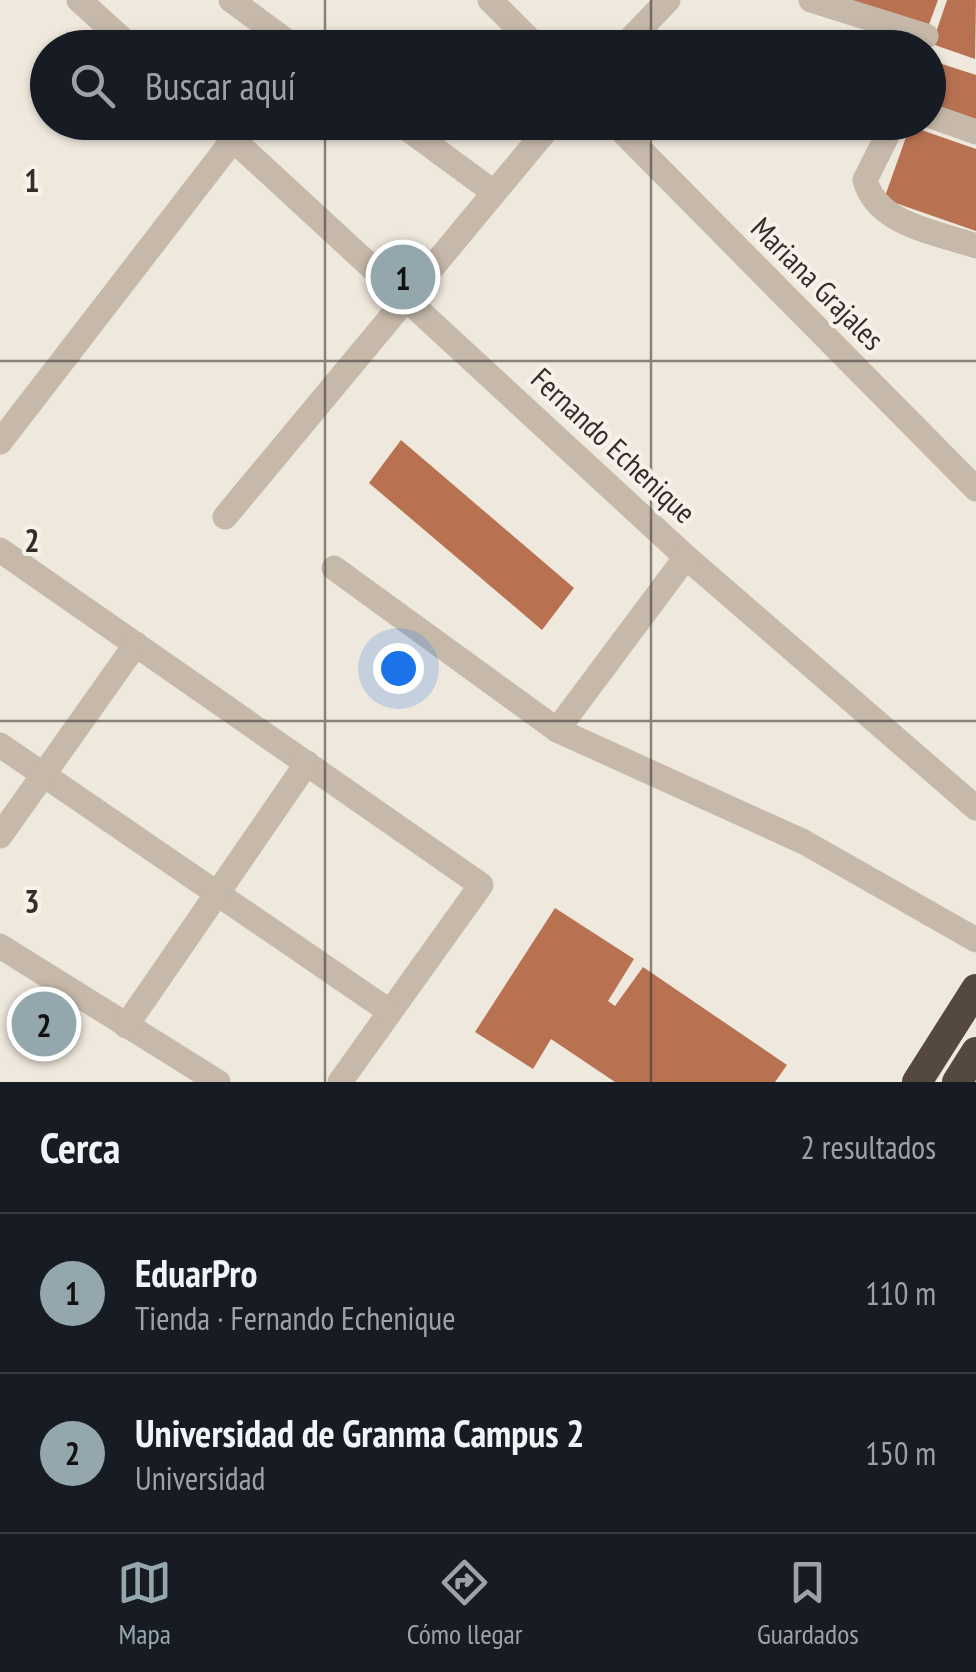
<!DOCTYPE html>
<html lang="es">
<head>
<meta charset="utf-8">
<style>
  :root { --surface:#171b24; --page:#20242c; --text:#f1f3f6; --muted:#9ea1a6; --line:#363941; --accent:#94a7ac }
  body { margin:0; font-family:"PT Sans Narrow",sans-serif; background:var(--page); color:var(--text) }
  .you { position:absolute; left:398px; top:668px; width:35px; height:35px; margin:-25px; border:8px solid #fff; border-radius:50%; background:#1a73e8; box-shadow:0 0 0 15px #1a73e833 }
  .badge { display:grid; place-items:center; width:65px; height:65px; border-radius:50%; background:var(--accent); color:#111; font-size:32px; font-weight:700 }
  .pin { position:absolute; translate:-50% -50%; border:5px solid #fff; box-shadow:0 2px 10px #0006 }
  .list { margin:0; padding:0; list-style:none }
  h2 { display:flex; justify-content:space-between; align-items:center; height:130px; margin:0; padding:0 40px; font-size:42px }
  h2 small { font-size:32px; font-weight:400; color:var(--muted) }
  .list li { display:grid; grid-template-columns:65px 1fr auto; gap:30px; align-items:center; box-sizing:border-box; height:160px; padding:0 40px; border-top:2px solid var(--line) }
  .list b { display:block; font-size:38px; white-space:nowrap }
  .list p { margin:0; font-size:32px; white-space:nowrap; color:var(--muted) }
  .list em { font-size:32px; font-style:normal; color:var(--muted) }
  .icon { flex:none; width:55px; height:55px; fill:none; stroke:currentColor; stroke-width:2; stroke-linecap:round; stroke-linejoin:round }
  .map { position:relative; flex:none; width:976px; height:1082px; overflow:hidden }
  .search { position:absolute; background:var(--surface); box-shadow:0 2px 8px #0004; left:30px; right:30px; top:30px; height:110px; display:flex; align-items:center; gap:25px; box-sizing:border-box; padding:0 35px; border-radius:55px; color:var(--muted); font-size:38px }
  .sheet { height:450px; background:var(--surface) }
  nav { display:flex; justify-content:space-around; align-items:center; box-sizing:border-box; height:140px; border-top:2px solid var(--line); background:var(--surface); font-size:28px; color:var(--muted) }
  nav a { display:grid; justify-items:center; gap:5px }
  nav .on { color:var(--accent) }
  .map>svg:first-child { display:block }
  .building { fill:#b87252 }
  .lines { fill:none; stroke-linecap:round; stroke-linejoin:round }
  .minor { stroke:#c6b9aa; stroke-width:25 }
  .highway { stroke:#544841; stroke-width:30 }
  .grid { fill:none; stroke:#342d29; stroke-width:2.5; stroke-opacity:0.55 }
  .labels { text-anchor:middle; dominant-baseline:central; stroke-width:8; stroke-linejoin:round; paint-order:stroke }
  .street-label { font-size:30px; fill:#342d29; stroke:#f7f2e9 }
  .grid-label { font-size:32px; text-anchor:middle; font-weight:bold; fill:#342d29; stroke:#f7f2e9; stroke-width:8; stroke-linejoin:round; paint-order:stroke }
</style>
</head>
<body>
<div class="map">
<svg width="976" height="1082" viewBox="0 0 976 1082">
  <rect width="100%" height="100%" fill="#efe8dd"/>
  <g class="building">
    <polygon points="842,0 938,0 927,30"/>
    <polygon points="947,0 976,0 975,59 932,44"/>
    <polygon points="939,63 976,75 976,119 928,104"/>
    <polygon points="910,126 976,149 976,231 884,199"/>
    <polygon points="401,440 574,588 542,630 369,483"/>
    <polygon points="555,908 634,959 608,1001 615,1006 643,967 787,1065 775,1082 615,1082 551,1039 533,1069 475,1032"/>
  </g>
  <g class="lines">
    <g class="minor">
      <polyline points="79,0 132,48"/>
      <polyline points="231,0 296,48"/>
      <polyline points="490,0 538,48"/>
      <polyline points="811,0 926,36"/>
      <polyline points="622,48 668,0"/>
      <polyline points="928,115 976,132"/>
      <polyline points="214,122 686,557 976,808"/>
      <polyline points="398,122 492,191"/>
      <polyline points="613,122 976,489"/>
      <path d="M894,122l-29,58c12,45 71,52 111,66"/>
      <polyline points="0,442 233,140"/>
      <polyline points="225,517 553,122"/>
      <polyline points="0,550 481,885 340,1082"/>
      <polyline points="334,568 557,730 804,842 976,940"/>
      <polyline points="557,730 686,557"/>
      <polyline points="0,745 389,1011"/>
      <polyline points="0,836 136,644"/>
      <polyline points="0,946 218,1082"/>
      <polyline points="126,1026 307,763"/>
    </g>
    <g class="highway">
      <polyline points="917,1082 976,989"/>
      <polyline points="957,1082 976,1052"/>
    </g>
  </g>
  <path class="grid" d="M325,0v48M651,0v48M325,122v960M651,122v960M0,361h976M0,721h976"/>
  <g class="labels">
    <g class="street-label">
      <text transform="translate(818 283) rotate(45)">Mariana Grajales</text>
      <text transform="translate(614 445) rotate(43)">Fernando Echenique</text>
    </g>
  </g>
  <g class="grid-label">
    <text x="32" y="192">1</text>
    <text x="32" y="552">2</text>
    <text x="32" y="913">3</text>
  </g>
</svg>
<div class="you"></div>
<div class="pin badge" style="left:403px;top:277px">1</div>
<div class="pin badge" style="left:44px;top:1024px">2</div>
<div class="search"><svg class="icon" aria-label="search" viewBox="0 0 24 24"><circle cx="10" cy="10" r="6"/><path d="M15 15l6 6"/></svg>Buscar aquí</div>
</div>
<section class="sheet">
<h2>Cerca<small>2 resultados</small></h2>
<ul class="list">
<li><span class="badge">1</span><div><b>EduarPro</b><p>Tienda · Fernando Echenique</p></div><em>110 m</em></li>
<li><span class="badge">2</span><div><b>Universidad de Granma Campus 2</b><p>Universidad</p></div><em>150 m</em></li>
</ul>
</section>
<nav>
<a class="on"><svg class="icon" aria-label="map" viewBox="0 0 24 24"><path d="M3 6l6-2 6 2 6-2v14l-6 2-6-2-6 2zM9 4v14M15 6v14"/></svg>Mapa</a>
<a><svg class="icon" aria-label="directions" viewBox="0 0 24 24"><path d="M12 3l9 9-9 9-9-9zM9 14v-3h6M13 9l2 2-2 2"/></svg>Cómo llegar</a>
<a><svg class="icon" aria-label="saved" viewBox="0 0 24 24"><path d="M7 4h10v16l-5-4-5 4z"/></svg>Guardados</a>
</nav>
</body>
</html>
